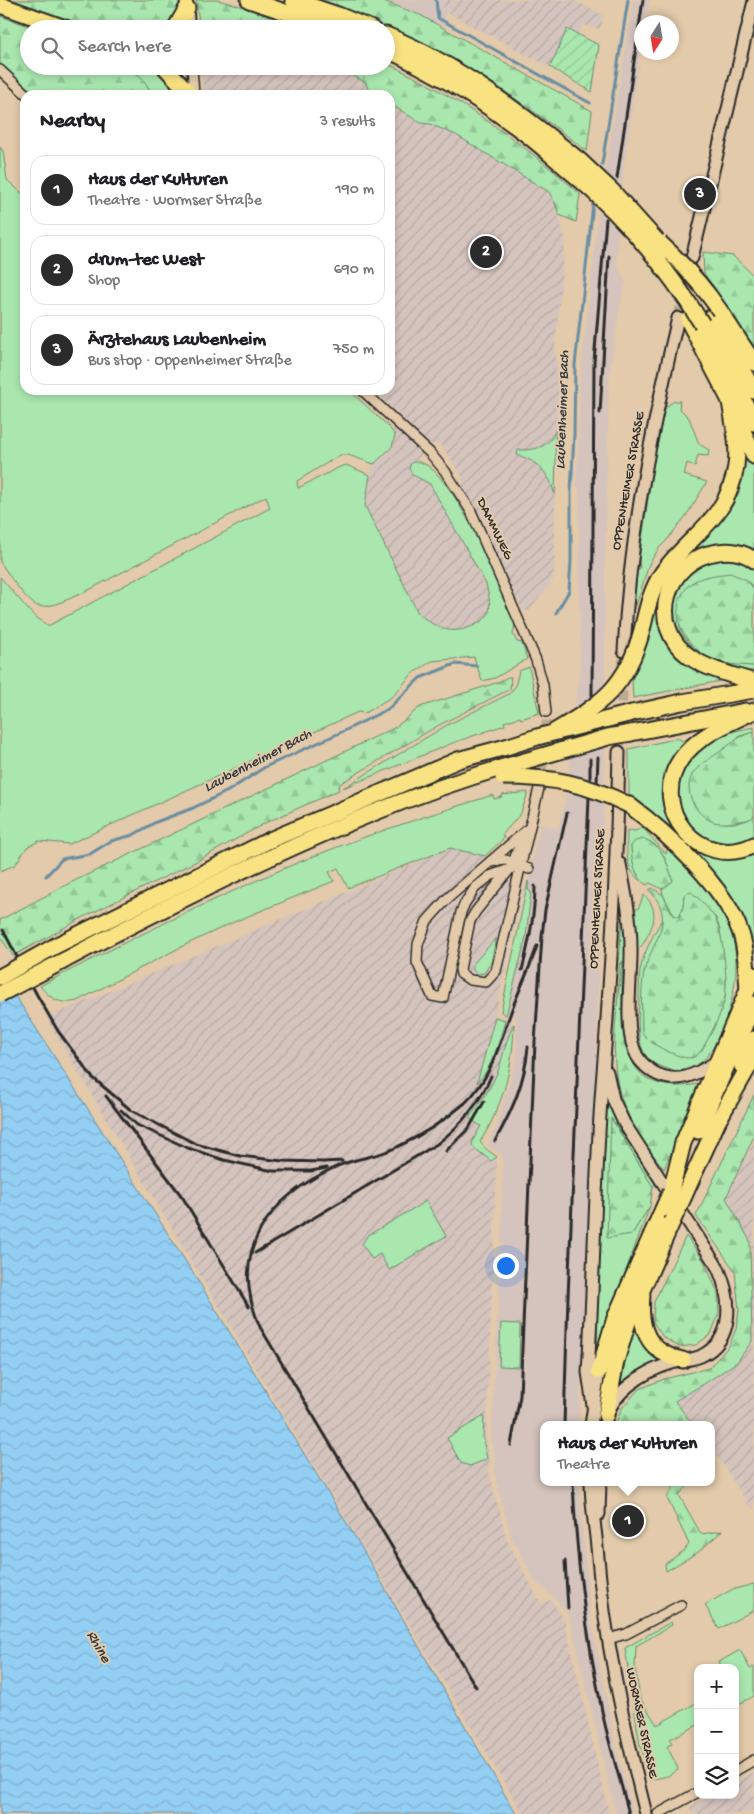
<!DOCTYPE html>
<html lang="en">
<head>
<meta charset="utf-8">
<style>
  :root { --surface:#fff; --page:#f2f2f2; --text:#202124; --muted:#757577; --line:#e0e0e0; --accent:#2b2b2b }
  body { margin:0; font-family:"Gochi Hand",sans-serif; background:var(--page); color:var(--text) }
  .controls { position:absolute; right:15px; bottom:15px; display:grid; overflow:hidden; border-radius:10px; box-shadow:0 2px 8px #0003 }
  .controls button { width:45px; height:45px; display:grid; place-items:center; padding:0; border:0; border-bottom:1px solid var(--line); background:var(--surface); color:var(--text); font:25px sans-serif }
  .compass { position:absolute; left:634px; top:15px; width:45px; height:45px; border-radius:50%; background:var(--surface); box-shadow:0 2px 8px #0003; rotate:191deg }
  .you { position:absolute; left:505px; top:1265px; width:18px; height:18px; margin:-12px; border:4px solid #fff; border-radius:50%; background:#1a73e8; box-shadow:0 0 0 8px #1a73e833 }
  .badge { display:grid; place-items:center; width:32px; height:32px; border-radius:50%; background:var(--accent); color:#fff; font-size:16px; font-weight:700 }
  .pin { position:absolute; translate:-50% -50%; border:2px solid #fff; box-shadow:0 1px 5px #0006 }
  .popup { position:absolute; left:540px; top:1421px; width:175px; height:65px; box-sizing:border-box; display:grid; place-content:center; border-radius:10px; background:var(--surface); filter:drop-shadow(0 1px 4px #0005); font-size:16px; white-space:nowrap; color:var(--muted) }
  .popup b { font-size:19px; color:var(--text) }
  .popup::after { content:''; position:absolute; left:50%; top:100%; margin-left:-10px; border:10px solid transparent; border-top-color:var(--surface) }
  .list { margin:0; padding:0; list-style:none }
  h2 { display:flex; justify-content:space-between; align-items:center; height:65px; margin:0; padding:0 20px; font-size:21px }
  h2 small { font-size:16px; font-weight:400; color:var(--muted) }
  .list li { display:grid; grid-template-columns:32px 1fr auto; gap:15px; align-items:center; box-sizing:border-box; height:70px; margin:0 10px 10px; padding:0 10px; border:1px solid var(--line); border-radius:15px }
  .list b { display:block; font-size:19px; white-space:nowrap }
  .list p { margin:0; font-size:16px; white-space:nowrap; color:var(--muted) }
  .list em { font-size:16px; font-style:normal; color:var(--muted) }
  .icon { flex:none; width:28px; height:28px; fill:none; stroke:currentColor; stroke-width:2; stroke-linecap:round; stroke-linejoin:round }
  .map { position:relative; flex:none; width:754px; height:1814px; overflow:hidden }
  .search { position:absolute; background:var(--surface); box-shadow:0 2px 8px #0003; left:20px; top:20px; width:375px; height:55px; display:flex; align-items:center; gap:12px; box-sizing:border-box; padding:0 18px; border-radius:28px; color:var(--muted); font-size:19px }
  .panel { position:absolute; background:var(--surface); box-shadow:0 2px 8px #0003; left:20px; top:90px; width:375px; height:305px; border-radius:15px }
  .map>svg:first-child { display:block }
  .built { fill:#d5c4bd }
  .industrial { fill:url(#industrial-furrows) }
  .grass { fill:#a9e7ae; stroke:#6a896c }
  .forest { fill:url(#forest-firs); stroke:#6a896c }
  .garden { fill:url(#garden-furrows); stroke:#6a896c }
  .water { fill:url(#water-waves); stroke:#698da3 }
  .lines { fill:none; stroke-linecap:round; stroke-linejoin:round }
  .stream { stroke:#698da3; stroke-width:3 }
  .street-tunnel { stroke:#bdaa91; stroke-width:9; stroke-dasharray:9 4.5; stroke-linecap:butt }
  .secondary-tunnel { stroke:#bdaa91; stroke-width:11; stroke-dasharray:11 5.5; stroke-linecap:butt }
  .street-casing { stroke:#2b2b2b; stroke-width:12 }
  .secondary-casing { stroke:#2b2b2b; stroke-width:15 }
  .highway-casing { stroke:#2b2b2b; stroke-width:19 }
  .street { stroke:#e2caaa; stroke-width:9 }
  .secondary { stroke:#e2caaa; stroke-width:11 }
  .highway { stroke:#f8e281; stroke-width:15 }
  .rail { stroke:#2b2b2b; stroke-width:3 }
  .highway-bridge-casing { stroke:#2b2b2b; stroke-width:19; stroke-linecap:butt }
  .highway-bridge { stroke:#f8e281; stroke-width:15 }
  .labels { text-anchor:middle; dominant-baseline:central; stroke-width:4; stroke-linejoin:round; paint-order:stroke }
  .street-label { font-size:14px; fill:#2b2b2b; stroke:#e2caaa }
  .water-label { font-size:15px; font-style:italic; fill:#353b3f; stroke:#e2caaa }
</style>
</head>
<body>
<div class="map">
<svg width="754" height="1814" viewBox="0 0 754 1814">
  <defs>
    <pattern id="industrial-furrows" width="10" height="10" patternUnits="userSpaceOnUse" patternTransform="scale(1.25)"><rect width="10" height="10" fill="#d5c4bd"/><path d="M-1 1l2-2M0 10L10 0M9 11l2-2" fill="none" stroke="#b7a9a3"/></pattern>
    <pattern id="forest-firs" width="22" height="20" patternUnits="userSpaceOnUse" patternTransform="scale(1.25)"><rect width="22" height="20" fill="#a9e7ae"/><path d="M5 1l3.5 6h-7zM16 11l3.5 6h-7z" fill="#92c696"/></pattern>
    <pattern id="garden-furrows" width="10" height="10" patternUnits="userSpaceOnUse" patternTransform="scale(1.25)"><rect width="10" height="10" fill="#a9e7ae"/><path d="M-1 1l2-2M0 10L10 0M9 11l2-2" fill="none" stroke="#92c696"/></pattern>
    <pattern id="water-waves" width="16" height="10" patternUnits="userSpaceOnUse" patternTransform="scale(1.25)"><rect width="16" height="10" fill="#93cef3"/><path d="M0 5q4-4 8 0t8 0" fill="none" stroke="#7fb1d0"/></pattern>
  </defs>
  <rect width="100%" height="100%" fill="#e2caaa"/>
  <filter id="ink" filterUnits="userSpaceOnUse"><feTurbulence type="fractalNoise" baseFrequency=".02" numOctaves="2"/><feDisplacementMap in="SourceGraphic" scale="10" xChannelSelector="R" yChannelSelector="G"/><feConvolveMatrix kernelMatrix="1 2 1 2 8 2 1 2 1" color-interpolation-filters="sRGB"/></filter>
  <g filter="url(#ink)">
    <g class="built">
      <polygon points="381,0 444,0 446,29 420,15"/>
      <polygon points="633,0 650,0 650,1 645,22 642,22 639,67 637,73 623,176 616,262 625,281 618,316 609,378 605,562 605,761 595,1090 579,1425 544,1425 544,1482 580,1482 582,1523 591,1619 618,1756 634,1814 616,1814 569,1616 554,1597 535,1581 511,1536 494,1473 496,1461 491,1441 501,1245 503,1156 487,1145 496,1128 517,1056 516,1018 503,1014 501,1012 540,824 558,828 566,799 580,667 579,487 575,486 578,460 580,379 598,218"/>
    </g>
    <g class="industrial">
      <polygon points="444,0 573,0 603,15 601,29 583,25 578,34 567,29 550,67 444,11"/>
      <polygon points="201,66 334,66 346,71 366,83 369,91 375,95 203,95"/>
      <polygon points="390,104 420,123 430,124 456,135 549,192 555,203 565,239 555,349 559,386 555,448 556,454 555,478 555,565 553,580 529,611 523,610 502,572 485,521 462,487 462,475 440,444 431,444 415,462 410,463 413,475 430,484 486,584 489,601 489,613 482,622 469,628 456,631 444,630 431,624 418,613 365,506 370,475 374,464 392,447 395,435 392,425 400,416 373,390 390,390"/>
      <polygon points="451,848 485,856 524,881 495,1016 513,1021 513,1051 511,1065 496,1114 480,1142 486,1149 497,1157 486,1440 490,1462 488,1468 507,1540 541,1604 551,1600 564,1619 609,1814 523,1814 46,1018"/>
      <polygon points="754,1142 754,1509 749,1506 725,1467 712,1449 712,1425 693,1425 674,1401 707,1382 737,1362 752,1341 752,1245 726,1198"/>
      <polygon points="754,1772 754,1809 745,1814 693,1814 689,1807 711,1795 735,1795 735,1783"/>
    </g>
    <g class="grass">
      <polygon points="127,66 150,66 168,80 181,95 153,95 142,78"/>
      <path d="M0,147l3,4 4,29 18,16v194h324l40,37 6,8 -3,12 -18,17 -26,-9h-8l-43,26 1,7 42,-21 6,-2 24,10 -5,31 53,107c19,16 33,23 57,12 6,-3 12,-7 14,-13 2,-9 -1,-19 -3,-28l-56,-100 -17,-9 -4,-6 2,-6c3,-1 7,-2 11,0 30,10 75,115 89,146l4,15 -2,10 4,8 5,1 5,16 -32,19 -13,3 -8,-24 -42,4 -19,12 -20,23 -28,17 -7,-1 -289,132 -30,-3 -12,6 -12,18 -15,6v-294l32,37 16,12 222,-118 -4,-12 -183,97c-11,4 -33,16 -45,13 -12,-4 -30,-33 -38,-44z"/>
      <polygon points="674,401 680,401 679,408 689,418 699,444 709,450 708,456 698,455 695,466 687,463 684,475 707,482 686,516 666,541 659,548 649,564 633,615 637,572 640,568 639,560 652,471 664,411 667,406"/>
      <path d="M556,429l-1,19 1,6 -1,40c-2,-2 -2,-7 -4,-11 -6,-14 -20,-25 -34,-28l1,-5c17,0 32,-2 38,-21z"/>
      <polygon points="742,445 750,458 754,469 754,554 679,565 667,636 731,679 633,698 632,680 641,658 661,584 699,540"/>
      <path d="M724,556l30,9v24l-7,-9 -69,32c1,5 1,11 2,16 11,30 47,36 74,38v5l-23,-2 -26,-9 -26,-22 -8,-27 4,-24 20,-22z"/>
      <polygon points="529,667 539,713 521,719 520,717 504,722 505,725 455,742 343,788 447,725 509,694 515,687 519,671"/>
      <path d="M754,727v5l-14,4 -10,9 -31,22 -6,37c5,5 9,11 14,14 12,7 37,7 47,-2v23c-12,5 -24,8 -37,6 -5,-1 -10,-4 -14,-6 -36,-19 -33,-65 -6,-90 15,-14 38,-18 57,-22z"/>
      <polygon points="679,738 681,741 692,738 669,770 688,841 754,850 754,958 745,923 733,900 718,881 655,816 629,797 629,749"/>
      <path d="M528,792l-7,21 -19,22 2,3 -19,18 -35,-8 -102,40 -10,-20 -9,4 5,9 -98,40 -53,25 -106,55c-17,4 -26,-2 -37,-15 80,-42 162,-82 245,-118 68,-29 138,-51 208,-73l1,4 8,-2v-2z"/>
      <path d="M642,827l24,27 2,-7c57,60 86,92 56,178 -8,18 -16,38 -37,45 -7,2 -16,0 -22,-2 -31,-8 -27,-42 -26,-67 0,-10 0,-20 1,-30 3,-18 14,-37 22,-52l-2,16 -16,37 -2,60 57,21 14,-24 12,-31 1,-16 -6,-52 -4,-12 -8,-8 -24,-15 -1,13 -4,9 -5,-2 -11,-20 -1,-6 11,-8c-7,-19 -9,-35 -29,-42l-13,7c1,14 2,24 10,35 -17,-11 -14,-33 -14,-51l9,1z"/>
      <polygon points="528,881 529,882 528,890 531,892 526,937 506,1015 501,1012"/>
      <path d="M644,895c18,17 8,34 -3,52l-4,-1 -4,-37h5z"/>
      <polygon points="623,910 626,946 623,1036 622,968 616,1032 622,911"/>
      <polygon points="496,938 491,963 484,973 477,974 473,970 473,964"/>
      <path d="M495,1017l10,3c-4,18 -14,50 -28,63z"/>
      <path d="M514,1024c-1,44 -11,81 -34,118l6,7 11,8 -6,4 -19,-15 1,-6 8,-14 -12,-8c11,-15 23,-31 30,-50 5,-15 7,-29 15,-44z"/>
      <polygon points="606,1107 611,1107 620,1128 655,1184 653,1187 612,1119 632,1234 650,1206 612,1308 600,1350 597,1350 598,1274"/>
      <polygon points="426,1201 446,1236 389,1270 380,1254 372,1259 362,1244 367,1236"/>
      <polygon points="501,1323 520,1324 519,1367 499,1366"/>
      <polygon points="634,1323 664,1361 618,1391 619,1373"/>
      <polygon points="484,1416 483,1439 487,1459 470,1466 461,1463 447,1438"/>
      <polygon points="754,1584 754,1610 719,1629 705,1605 731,1590"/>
      <polygon points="671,1622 672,1625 636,1646 635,1667 640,1698 657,1725 698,1702 698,1725 670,1739 672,1744 667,1746 678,1769 668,1776 650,1780 641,1746 640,1746 625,1648"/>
      <polygon points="740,1650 750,1669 754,1667 754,1696 735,1706 735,1668 722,1668 719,1662"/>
    </g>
    <g class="forest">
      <polygon points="8,0 180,0 177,14 167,29 87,29"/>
      <polygon points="196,0 217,0 237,5 311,29 222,29 199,22"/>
      <path d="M315,0h66l39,15 172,96 -5,40c-37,-28 -74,-55 -112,-79 -50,-31 -105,-53 -160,-72z"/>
      <polygon points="0,16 37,29 29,29 29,66 127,66 142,78 153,95 35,95 0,63"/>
      <path d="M386,63c71,33 136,79 194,131l-4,28 -17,-7 -4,-12 -6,-11 -93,-57 -26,-11 -9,-1 -31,-19v-9h-15l-6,-4 -3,-8 -20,-12 -12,-5h52z"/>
      <polygon points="703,252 733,256 754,276 754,348 704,273"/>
      <path d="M730,573l17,7 7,9v77c-15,-1 -32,-1 -45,-8 -25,-14 -43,-45 -22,-71 10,-11 29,-12 43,-14z"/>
      <polygon points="508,677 511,677 510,689 439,725 341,783 338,787 339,790 267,822 195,862 84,917 13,956 0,936 0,920 68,884 396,727 420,707 496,683"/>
      <path d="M754,732v84c-4,4 -8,4 -14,5 -8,2 -18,3 -26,1 -18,-6 -31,-30 -22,-47 6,-10 17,-16 26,-22 14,-9 19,-17 36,-21z"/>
      <path d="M644,839c19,7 23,24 29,42l-11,8 -12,-6 -4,2c-12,-11 -14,-23 -15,-39l4,-5z"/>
      <path d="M652,888l11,7 10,20 6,2 4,-9 1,-13 7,-3c6,4 23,22 25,28 7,15 12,60 9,76 -2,13 -9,28 -15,39 -4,7 -8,18 -16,22 -8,3 -17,-2 -25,-5 -10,-5 -21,-10 -27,-20 0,-19 -2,-40 2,-59 6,-30 35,-53 5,-83z"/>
      <path d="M622,961c1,59 -12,139 77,123l1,2 -36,83c-18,-23 -38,-51 -45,-79 -10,-41 -1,-88 3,-129z"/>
      <polygon points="754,1095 754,1136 726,1198 750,1241 752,1341 737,1362 707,1382 675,1401 693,1425 615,1425 622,1408 639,1389 664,1379 709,1368 729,1346 736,1329 739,1311 735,1271 696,1216"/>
      <polygon points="611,1118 653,1187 650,1206 632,1234 607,1238"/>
      <polygon points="686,1236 704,1261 718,1293 719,1313 711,1334 696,1345 679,1347 663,1337 653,1322 654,1302"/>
      <polygon points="672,1482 691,1482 679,1495 701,1534 722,1531 697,1553 666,1571 665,1564 685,1550 689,1544 667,1498 673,1488"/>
    </g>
    <polygon class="garden" points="567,29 599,45 592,92 550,67"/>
    <polygon class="water" points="0,972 197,1279 357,1540 516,1814 0,1814"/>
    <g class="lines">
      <g class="stream">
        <polyline points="436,0 438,18 590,103"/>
        <polyline points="602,164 628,0"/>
        <polyline points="556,613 569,591 571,561 571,491 574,435 575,365 593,204"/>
        <polyline points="46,876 62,859 90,854 111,841 133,835 156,822 193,808 228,791 265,767 344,731 388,709 420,678 455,664 477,666"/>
      </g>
      <polyline class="street-tunnel" points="540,783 546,743 546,712"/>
      <g class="secondary-tunnel">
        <polyline points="678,318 690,266"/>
        <polyline points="619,752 624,651"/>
      </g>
      <g class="street-casing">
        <g id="street">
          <polyline points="192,66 194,95"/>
          <polyline points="0,70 27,95"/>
          <polyline points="362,390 430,453 445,471 471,511 536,660 543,685 546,712"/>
          <polyline points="527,833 518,849 511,868 476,911 470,921 460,969 461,974 470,980 486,982 496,971 539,788"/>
          <polyline points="490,862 506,860 529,869"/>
          <polyline points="521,865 490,876 475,888 465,903 461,912 443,998 432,996 417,962 418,944 427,921 447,899 529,828"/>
          <polyline points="608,1639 626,1634 681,1605"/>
          <polyline points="735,1771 754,1760"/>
          <polyline points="658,1814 698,1792"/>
        </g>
      </g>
      <g class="secondary-casing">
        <g id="secondary">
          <polyline points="186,0 189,29"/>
          <polyline points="692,258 754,1"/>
          <path d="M624,651c5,-113 28,-223 54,-333"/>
          <path d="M620,864c5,27 11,55 11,83 1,28 -7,77 3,102 3,10 10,17 19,23 23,14 44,2 63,-10"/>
          <path d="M593,1406l-5,-34c6,-95 7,-192 14,-287 9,-111 15,-222 17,-333"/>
          <polyline points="591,1425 599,1371 597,1365"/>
          <path d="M605,1425c3,-31 39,-54 67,-62 9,-3 20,-3 29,-7 35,-17 30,-59 17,-88l-94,-145 -11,-24 -6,-27"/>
          <path d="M591,1482c0,22 4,43 6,65 7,91 27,179 49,267"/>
          <polyline points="599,1514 600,1482"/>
        </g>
      </g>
      <g class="highway-casing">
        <g id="highway">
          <polyline points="249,0 336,29"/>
          <polyline points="293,0 338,15 372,29"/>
          <polyline points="0,5 68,29"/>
          <polyline points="175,29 187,8"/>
          <path d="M386,35c73,30 133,77 194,126"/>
          <path d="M386,49c44,21 86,45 125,74 21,14 40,32 59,48"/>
          <polyline points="164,66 191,95"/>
          <polyline points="720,311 754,363"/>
          <polyline points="712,317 754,391"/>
          <polyline points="688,320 730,401 754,456"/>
          <polyline points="702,324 737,386 754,423"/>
          <path d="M754,560c-10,-8 -24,-10 -36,-8 -53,7 -72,74 -28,105 19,13 43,18 64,25"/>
          <path d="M642,630c5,-21 9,-41 21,-58 28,-39 65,-52 73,-106 3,-22 -3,-44 -6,-65"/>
          <path d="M754,711c-26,13 -56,24 -73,48 -34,49 19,113 73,86"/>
          <polyline points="632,713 682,702 754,690"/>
          <polyline points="631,733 745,711"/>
          <path d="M629,805c37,27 96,82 111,126 7,18 6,38 8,57"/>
          <polyline points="57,945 270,840 458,760 506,747"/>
          <path d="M65,960c56,-30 114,-59 172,-87 87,-41 175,-79 267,-106"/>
          <polyline points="742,1066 754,1039"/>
          <polyline points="698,1131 754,1004"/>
          <polyline points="671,1191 683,1143 754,975"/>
          <polyline points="684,1196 718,1121 754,1057"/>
          <path d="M642,1295c-3,33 5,58 41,65"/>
          <polyline points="599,1371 615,1318 663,1209"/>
          <polyline points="606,1415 616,1361 628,1322 672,1222"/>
        </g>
      </g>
      <use href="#street" class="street"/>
      <use href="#secondary" class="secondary"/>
      <use href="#highway" class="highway"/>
      <g class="rail">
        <polyline points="617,178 643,0"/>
        <polyline points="600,413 609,256"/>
        <polyline points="592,695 594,362 606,219"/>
        <polyline points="590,759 590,779"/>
        <polyline points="597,782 598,757"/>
        <polyline points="3,930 37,995 58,1031 92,1077 132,1111 196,1144 240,1156 283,1161 323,1162 342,1161"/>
        <path d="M522,970c7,-27 13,-56 13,-84"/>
        <polyline points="106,1096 183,1198 249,1307"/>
        <polyline points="121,1110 137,1125 188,1148 224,1160 273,1171 311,1171 327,1168"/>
        <path d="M495,1141c17,-30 30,-59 33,-94"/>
        <polyline points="446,1151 469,1128 484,1102"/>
        <path d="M255,1253l182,-109c23,-18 43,-41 54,-68"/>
        <polyline points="564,1425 568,1297 589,798"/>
        <polyline points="511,1445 520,1396 535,1042 542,936 545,910 567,813"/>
        <path d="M573,1482c3,75 13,151 28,224 7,37 19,72 28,108"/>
        <polyline points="565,1561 568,1608"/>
        <path d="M476,1687l-216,-360c-33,-76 8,-130 78,-161 18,-8 39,-9 57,-18 26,-12 49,-27 70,-45 27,-25 35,-61 47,-94 8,-21 18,-41 25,-63"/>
      </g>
      <g class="highway-bridge-casing">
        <g id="highway-bridge">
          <polyline points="580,161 613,192 657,241"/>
          <path d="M570,171c52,43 97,96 132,153"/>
          <path d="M660,243c24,22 42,41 60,68"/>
          <path d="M554,732c48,-29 73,-45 88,-102"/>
          <polyline points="506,747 537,737 632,713"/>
          <polyline points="504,767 608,737 631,733"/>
          <path d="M503,777c50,0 81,6 126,28"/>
          <polyline points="0,977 57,945"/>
          <polyline points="0,994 65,960"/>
          <polyline points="663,1209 671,1191"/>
          <polyline points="672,1222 684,1196"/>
        </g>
      </g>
      <use href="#highway-bridge" class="highway-bridge"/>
    </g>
  </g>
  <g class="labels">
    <g class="street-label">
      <text transform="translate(629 481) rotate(-80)">OPPENHEIMER STRASSE</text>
      <text transform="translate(494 529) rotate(64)">DAMMWEG</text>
      <text transform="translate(598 899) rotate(-87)">OPPENHEIMER STRASSE</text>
      <text transform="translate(641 1723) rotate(78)">WORMSER STRASSE</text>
    </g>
    <g class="water-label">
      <text transform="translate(563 410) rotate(-88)">Laubenheimer Bach</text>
      <text transform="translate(258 761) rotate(-28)">Laubenheimer Bach</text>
      <text transform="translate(98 1647) rotate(60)">Rhine</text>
    </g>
  </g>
</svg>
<div class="controls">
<button>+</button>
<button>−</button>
<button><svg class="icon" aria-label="layers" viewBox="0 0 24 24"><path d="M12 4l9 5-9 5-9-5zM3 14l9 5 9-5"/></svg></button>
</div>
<svg class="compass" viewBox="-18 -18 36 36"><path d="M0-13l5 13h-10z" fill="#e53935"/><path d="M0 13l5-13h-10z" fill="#757577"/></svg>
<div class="you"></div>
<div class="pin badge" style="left:628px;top:1521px">1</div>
<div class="popup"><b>Haus der Kulturen</b>Theatre</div>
<div class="pin badge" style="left:486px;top:252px">2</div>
<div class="pin badge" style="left:700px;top:194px">3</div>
<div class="search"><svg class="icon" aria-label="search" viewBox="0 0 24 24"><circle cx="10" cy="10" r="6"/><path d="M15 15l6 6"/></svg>Search here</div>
<section class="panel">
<h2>Nearby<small>3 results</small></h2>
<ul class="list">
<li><span class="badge">1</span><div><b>Haus der Kulturen</b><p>Theatre · Wormser Straße</p></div><em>190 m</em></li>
<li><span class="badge">2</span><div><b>drum-tec West</b><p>Shop</p></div><em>690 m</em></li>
<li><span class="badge">3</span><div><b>Ärztehaus Laubenheim</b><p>Bus stop · Oppenheimer Straße</p></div><em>750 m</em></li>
</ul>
</section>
</div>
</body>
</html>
